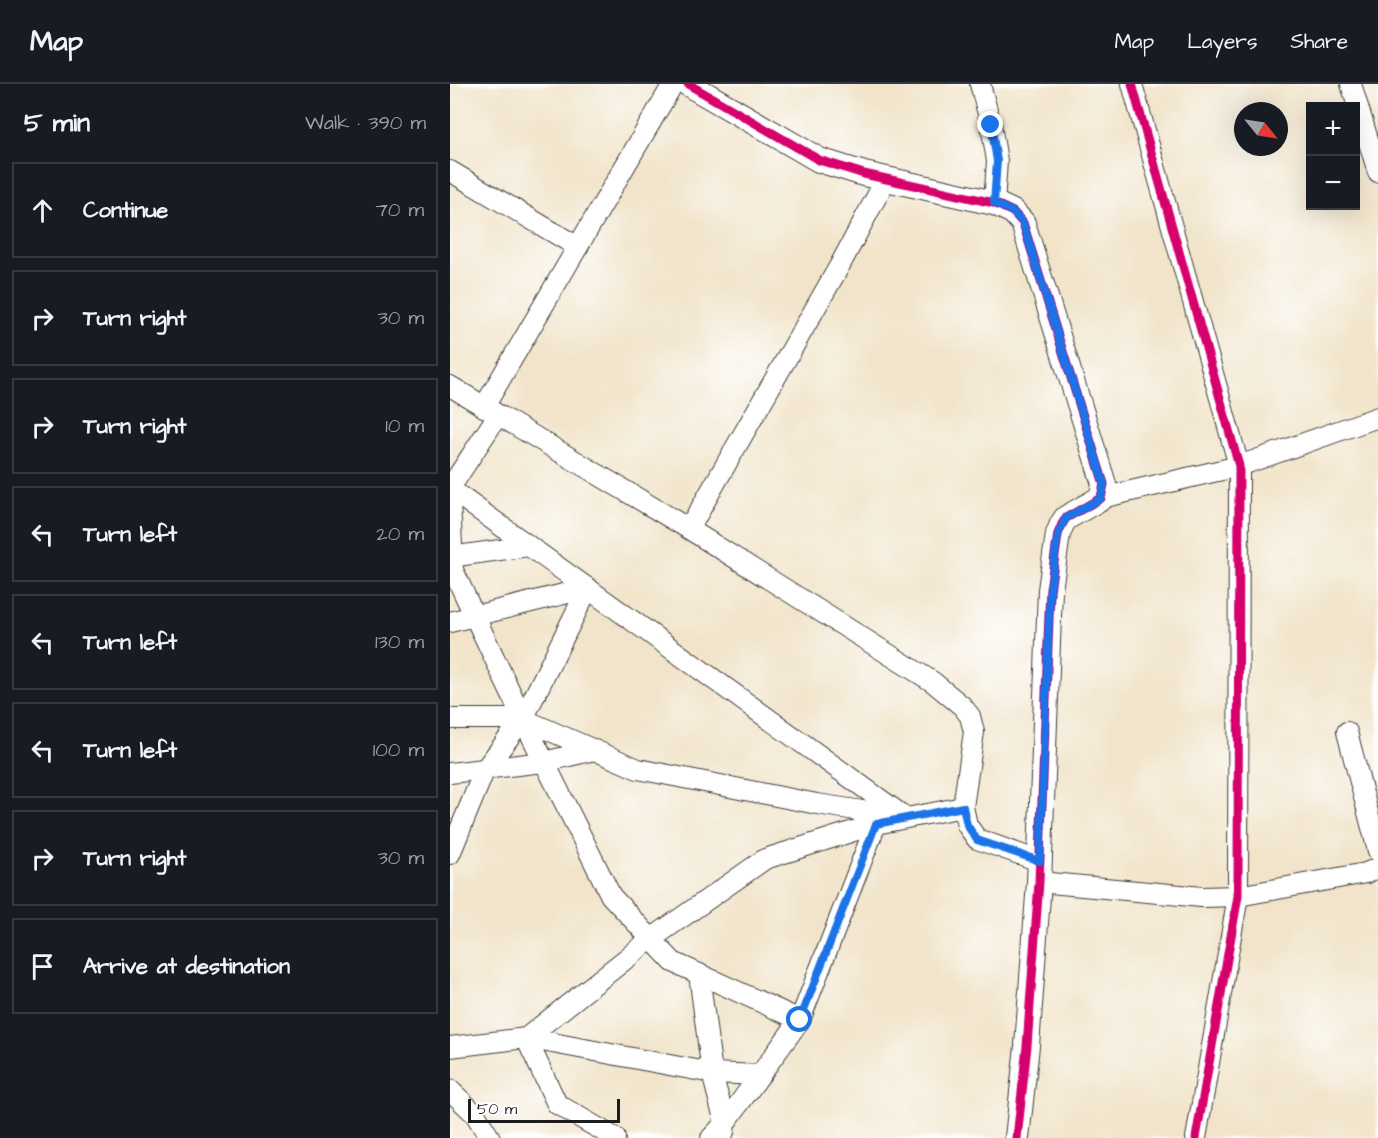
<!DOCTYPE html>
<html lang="en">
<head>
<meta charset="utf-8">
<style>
  :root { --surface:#171b24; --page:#242831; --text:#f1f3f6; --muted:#9ea1a6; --line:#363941 }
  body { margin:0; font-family:"Architects Daughter",sans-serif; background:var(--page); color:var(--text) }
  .controls { position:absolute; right:18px; top:18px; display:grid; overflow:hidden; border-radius:0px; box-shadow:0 6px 24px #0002 }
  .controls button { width:54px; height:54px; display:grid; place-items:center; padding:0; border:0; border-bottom:2px solid var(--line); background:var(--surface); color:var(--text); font:30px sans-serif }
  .compass { position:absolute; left:784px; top:18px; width:54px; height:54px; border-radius:50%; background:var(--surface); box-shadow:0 6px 24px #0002; rotate:120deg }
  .scale { position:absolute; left:18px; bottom:15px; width:152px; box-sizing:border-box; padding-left:6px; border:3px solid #1c1c1c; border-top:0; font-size:16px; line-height:21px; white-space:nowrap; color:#1c1c1c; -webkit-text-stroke:4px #fff; paint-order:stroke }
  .stop { position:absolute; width:18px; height:18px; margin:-14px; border:4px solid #1a73e8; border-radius:50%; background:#fff }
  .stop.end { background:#1a73e8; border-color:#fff; box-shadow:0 2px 6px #0008 }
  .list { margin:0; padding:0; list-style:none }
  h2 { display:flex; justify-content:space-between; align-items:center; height:78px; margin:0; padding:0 24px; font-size:26px }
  h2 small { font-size:20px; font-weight:400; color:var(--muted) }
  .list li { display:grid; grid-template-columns:39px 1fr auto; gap:18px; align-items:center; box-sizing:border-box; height:96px; margin:0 12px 12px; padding:0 12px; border:2px solid var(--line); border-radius:0px }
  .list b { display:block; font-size:22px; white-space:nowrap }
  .list em { font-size:20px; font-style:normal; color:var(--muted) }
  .icon { flex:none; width:33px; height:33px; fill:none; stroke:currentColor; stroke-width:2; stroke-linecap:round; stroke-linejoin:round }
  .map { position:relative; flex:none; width:928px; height:1054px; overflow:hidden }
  header { display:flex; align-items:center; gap:36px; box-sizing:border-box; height:84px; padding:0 30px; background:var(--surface); border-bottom:2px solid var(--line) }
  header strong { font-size:28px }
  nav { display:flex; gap:33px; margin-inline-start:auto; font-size:21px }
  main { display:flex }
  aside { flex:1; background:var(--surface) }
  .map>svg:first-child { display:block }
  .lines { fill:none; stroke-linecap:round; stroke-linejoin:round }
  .minor-casing { stroke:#3c3a36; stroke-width:22 }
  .tertiary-casing { stroke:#3c3a36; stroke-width:26 }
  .minor { stroke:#fff; stroke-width:20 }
  .tertiary { stroke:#fff; stroke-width:24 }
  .cycleway-casing { stroke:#fff; stroke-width:13 }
  .cycleway { stroke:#d6006c; stroke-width:9 }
  .route { stroke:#1a73e8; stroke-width:8 }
</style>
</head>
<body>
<header>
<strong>Map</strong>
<nav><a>Map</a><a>Layers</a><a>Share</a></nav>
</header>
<main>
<aside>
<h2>5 min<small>Walk · 390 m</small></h2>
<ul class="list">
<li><svg class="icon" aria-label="ahead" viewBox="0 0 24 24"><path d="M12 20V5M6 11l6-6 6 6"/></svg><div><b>Continue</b></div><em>70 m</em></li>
<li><svg class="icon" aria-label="right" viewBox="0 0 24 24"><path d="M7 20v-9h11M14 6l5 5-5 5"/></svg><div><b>Turn right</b></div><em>30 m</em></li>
<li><svg class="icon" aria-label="right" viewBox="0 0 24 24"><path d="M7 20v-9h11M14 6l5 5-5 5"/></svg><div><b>Turn right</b></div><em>10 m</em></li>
<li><svg class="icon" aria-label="left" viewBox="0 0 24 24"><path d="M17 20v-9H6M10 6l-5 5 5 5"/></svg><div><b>Turn left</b></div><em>20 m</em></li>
<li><svg class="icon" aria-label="left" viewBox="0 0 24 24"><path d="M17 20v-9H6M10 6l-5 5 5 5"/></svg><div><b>Turn left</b></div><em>130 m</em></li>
<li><svg class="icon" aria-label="left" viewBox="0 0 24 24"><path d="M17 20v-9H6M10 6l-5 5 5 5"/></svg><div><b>Turn left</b></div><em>100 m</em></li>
<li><svg class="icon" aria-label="right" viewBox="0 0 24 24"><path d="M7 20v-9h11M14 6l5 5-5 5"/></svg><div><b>Turn right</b></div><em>30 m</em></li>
<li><svg class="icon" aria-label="arrive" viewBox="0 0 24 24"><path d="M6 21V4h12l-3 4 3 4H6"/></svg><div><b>Arrive at destination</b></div></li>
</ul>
</aside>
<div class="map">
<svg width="928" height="1054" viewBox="0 0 928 1054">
  <rect width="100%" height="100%" fill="#fff"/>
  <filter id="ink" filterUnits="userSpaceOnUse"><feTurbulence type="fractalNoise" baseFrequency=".0167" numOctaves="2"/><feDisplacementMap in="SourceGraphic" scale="12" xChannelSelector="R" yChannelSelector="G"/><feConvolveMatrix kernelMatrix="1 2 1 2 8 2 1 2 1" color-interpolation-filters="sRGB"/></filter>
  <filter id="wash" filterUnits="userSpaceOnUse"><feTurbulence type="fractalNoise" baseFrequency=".008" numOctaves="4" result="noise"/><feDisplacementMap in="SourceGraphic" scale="24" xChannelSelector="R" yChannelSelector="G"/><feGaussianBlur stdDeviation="1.35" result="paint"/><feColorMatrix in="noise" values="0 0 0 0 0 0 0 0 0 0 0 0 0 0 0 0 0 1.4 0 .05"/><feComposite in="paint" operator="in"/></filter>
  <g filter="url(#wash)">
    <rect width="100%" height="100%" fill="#f1e4ca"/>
  </g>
  <g filter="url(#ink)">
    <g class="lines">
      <g class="minor-casing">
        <g id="minor">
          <polyline points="530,0 541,41 547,77 544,119"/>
          <polyline points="682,0 789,382 788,812 746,1054"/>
          <polyline points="901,0 928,88"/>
          <polyline points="0,87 128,163"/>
          <polyline points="0,302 239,445 483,598 512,622 520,632 524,648 513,723 517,741 527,755 589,777"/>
          <polyline points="34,323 223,0"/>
          <polyline points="0,404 48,331"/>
          <polyline points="0,405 456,734"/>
          <polyline points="651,414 789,382 928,333"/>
          <polyline points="0,416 3,486 73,635 161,812 223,878 350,936 426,740 513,723"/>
          <polyline points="239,445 390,181 436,95"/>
          <polyline points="0,473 78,462"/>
          <polyline points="0,538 138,504"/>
          <polyline points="0,635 73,635 188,685 367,720 445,732"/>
          <polyline points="897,648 928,767"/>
          <polyline points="0,689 94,678 144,666"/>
          <polyline points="0,770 35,685 73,635 138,504"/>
          <polyline points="589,798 752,813 788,812 916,789 928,784"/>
          <polyline points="249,890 262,989 275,1039 261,1054"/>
          <polyline points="0,963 76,954 201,855 315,775 426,740"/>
          <polyline points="0,1006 25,1030 40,1054"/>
          <polyline points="274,1048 275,1039 350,936"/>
          <polyline points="165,1054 107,1020 76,954 262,989 310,991"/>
        </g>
      </g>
      <g class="tertiary-casing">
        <polyline id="tertiary" points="238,0 369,76 414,90 544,119 563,128 573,139 654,400 651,414 616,434 612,440 608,450 600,506 589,798 577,962 567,1054"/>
      </g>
      <use href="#minor" class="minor"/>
      <use href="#tertiary" class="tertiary"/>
      <g class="cycleway-casing">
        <g id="cycleway">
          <polyline points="238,0 369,76 414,90 544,119 563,128 573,139 654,400 651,414 616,434 612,440 608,450 600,506 589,798 577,962 567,1054"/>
          <polyline points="682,0 789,382 788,812 746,1054"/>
        </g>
      </g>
      <use href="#cycleway" class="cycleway"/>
    </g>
  </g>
  <g class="lines" filter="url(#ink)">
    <polyline class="route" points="350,936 426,740 513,723 517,741 527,756 590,777 600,506 608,450 616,434 651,414 654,400 573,139 563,128 544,119 547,77 541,41"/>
  </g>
</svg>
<div class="controls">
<button>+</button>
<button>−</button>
</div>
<svg class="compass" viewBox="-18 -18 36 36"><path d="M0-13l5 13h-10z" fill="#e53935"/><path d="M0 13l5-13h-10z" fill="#9ea1a6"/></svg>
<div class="scale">50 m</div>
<div class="stop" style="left:350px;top:936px"></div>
<div class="stop end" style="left:541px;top:41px"></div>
</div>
</main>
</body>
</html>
